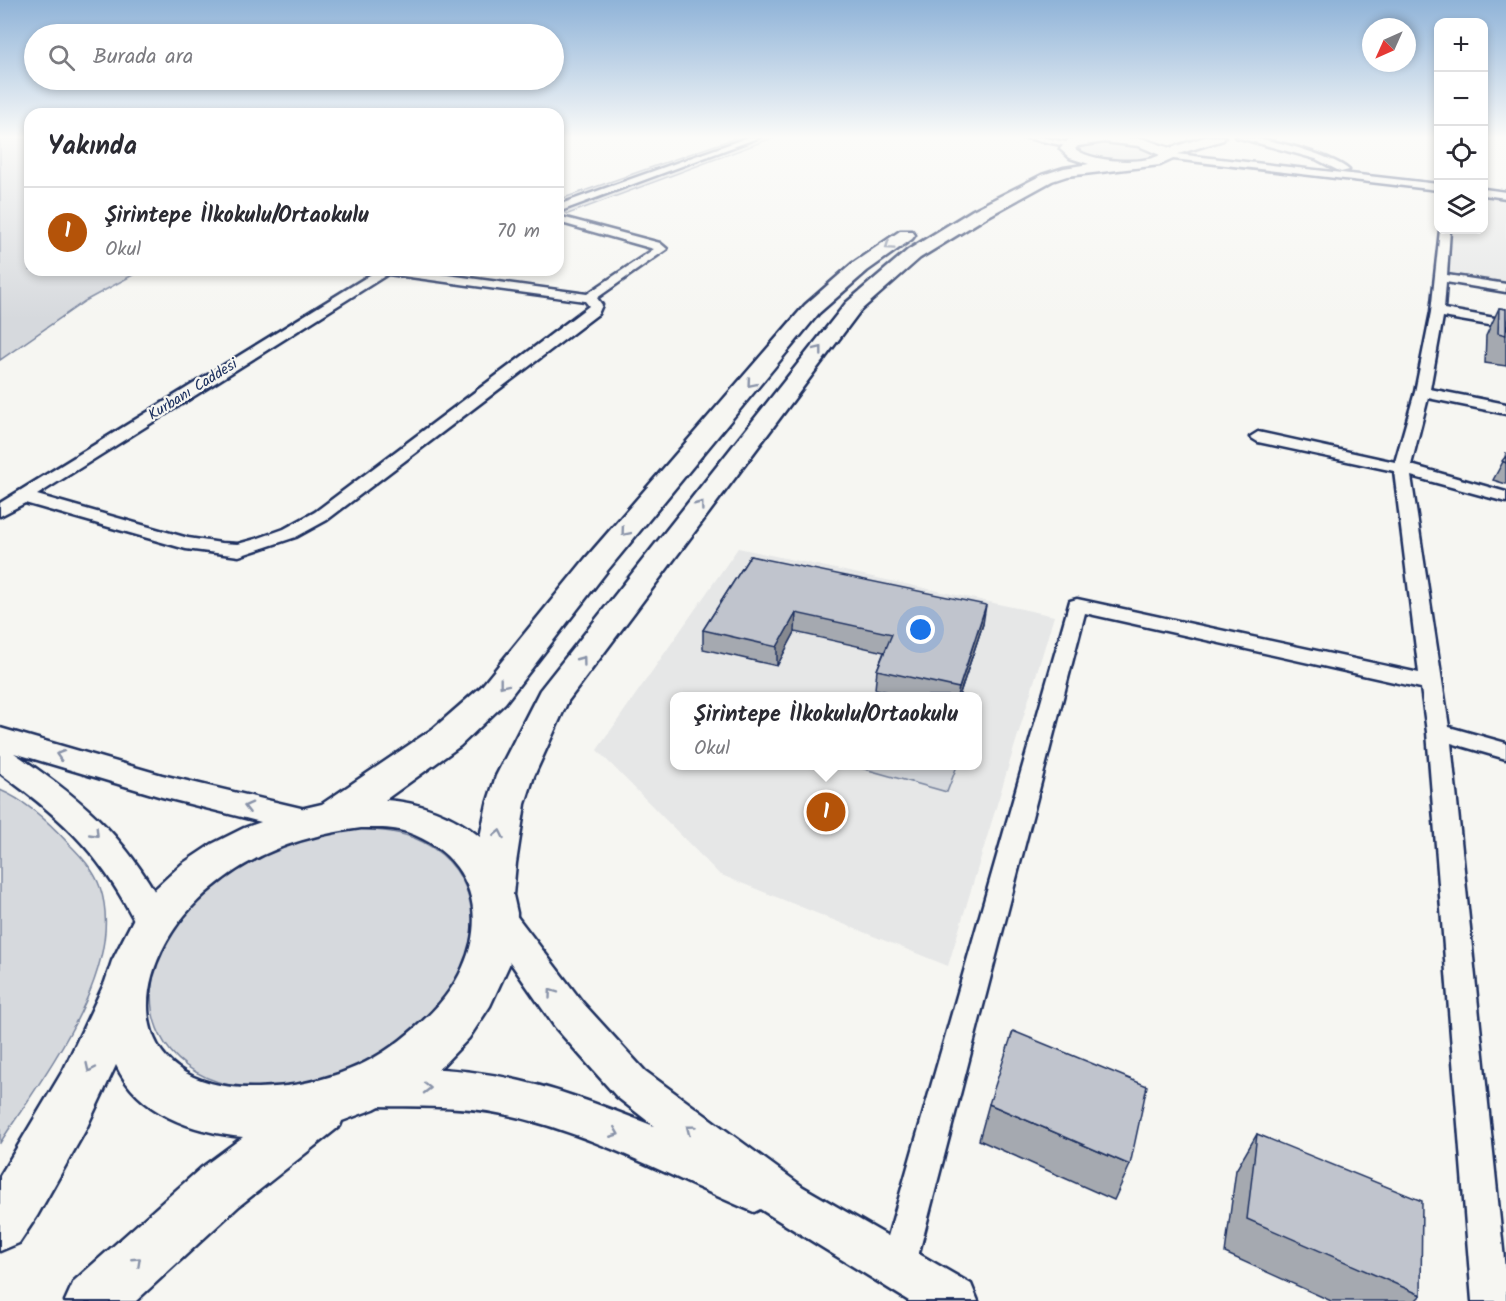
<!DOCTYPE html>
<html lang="tr">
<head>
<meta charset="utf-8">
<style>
  :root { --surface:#fff; --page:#f7f7f7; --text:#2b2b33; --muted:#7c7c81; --line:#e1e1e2; --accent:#b45309 }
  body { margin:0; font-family:Kalam,sans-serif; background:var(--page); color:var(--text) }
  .controls { position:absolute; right:18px; top:18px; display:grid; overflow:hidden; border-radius:12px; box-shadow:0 3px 9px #0003 }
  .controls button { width:54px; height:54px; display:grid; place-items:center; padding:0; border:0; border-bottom:2px solid var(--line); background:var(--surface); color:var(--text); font:30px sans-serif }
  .compass { position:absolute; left:1362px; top:18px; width:54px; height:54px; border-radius:50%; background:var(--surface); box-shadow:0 3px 9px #0003; rotate:225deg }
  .you { position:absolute; left:921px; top:630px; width:21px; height:21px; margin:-15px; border:4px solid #fff; border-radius:50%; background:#1a73e8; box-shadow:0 0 0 9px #1a73e833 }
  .badge { display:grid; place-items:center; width:39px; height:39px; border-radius:50%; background:var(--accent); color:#fff; font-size:20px; font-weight:700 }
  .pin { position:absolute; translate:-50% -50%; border:3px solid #fff; box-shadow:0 2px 6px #0006 }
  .popup { position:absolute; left:670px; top:692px; width:312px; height:78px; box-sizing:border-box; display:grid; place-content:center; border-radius:12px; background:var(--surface); filter:drop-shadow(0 2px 4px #0005); font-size:20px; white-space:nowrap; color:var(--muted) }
  .popup b { font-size:22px; color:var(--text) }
  .popup::after { content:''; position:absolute; left:50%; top:100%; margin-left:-12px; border:12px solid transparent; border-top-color:var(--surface) }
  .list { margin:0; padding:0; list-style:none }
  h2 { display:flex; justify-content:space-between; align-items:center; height:78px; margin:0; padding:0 24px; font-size:26px }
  h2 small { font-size:20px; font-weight:400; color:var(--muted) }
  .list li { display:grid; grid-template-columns:39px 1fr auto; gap:18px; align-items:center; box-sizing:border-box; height:90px; padding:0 24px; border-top:2px solid var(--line) }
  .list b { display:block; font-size:22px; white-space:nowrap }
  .list p { margin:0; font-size:20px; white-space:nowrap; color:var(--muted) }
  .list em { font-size:20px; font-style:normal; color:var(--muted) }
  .icon { flex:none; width:33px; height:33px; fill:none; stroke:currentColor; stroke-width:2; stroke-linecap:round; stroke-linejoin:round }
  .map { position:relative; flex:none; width:1506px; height:1301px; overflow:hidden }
  .search { position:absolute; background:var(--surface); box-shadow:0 3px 9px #0003; left:24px; top:24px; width:540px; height:66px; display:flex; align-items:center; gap:15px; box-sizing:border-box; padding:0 21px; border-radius:33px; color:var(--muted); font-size:22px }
  .panel { position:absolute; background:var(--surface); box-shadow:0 3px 9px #0003; left:24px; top:108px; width:540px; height:168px; border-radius:18px }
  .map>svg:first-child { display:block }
  .built { fill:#e6e7e7; fill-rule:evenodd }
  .green { fill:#d6d9dd; stroke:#78849e; stroke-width:1.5 }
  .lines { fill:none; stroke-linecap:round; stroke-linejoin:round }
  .minor-casing { stroke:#1b2f5e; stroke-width:5 }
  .tertiary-casing { stroke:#1b2f5e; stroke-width:5 }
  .trunk-casing { stroke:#1b2f5e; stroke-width:5 }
  .minor { fill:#f6f6f2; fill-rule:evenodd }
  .tertiary { fill:#f6f6f2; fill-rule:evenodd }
  .trunk { fill:#f6f6f2; fill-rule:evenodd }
  .wall { fill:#a5a9b0; stroke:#1b2f5e; stroke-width:1.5 }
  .shaded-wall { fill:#868990; stroke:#1b2f5e; stroke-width:1.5 }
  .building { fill:#c0c4cd; stroke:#1b2f5e; stroke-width:1.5 }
  .oneway { stroke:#8892a8 }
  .labels { text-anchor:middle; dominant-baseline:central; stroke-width:4.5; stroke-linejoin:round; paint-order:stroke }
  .far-street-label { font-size:15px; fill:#1b2f5e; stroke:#f6f6f2 }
</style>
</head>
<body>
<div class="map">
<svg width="1506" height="1301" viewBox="0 0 1506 1301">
  <rect width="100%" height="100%" fill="#f6f6f2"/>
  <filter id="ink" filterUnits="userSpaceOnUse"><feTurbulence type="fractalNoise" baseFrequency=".0167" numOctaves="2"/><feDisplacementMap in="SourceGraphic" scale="12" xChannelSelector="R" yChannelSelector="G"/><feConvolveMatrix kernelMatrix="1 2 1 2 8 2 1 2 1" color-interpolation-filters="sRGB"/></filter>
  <g filter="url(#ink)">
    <g class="built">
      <polygon points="1484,196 1506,198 1506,287 1450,279 1444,230 1484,230"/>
      <path d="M738,548l316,68 -106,350 -229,-92 -122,-124zM674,696h304v70h-304z"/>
    </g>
    <g class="green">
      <polygon points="0,137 30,139 30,270 142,270 85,301 0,360"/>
      <polygon points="738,137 748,137 558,204 558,200"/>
      <polygon points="763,137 775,137 568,214 558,211"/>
      <path d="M1100,141l36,3 20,11c-14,11 -65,7 -77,-6l2,-3z"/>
      <polygon points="854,766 957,766 947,792"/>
      <path d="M0,790c26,11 49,32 68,53 13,13 26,27 32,44 28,82 -58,190 -100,256z"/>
      <path d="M356,829c23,1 46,2 67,13 57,29 61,96 29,145 -45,69 -141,118 -223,98 -67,-16 -95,-73 -67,-136 10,-23 30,-45 48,-62 23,-22 65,-43 96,-51 16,-4 34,-5 50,-7z"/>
    </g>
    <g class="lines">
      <g class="minor-casing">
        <g id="minor">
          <polygon points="749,137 760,137 558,212 558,205"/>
          <polygon points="1022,137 1040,137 1075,144 1071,147"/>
          <path d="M1236,137c23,-2 95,17 113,33l-8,2 -25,-13z"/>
          <polygon points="1168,153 1438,184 1438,190 1165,158 1163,156"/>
          <polygon points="1484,189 1506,192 1506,198 1484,195"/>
          <path d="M558,216l102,27 7,6 -70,49 5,7 -4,9 -271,206 -31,17 -57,19 -53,-7 -161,-46 -25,13v-13l378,-233h33l176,24 67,-45 -96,-27zM388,274l197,27 4,5 -274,206 -31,17 -28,10 -18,5 -17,-1 -33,-5 -151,-43z"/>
          <polygon points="1440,230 1450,230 1447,275 1506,284 1506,292 1446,282 1444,309 1506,320 1506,328 1443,317 1430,389 1506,404 1506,414 1428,398 1411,465 1506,492 1506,502 1411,476 1449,727 1506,743 1506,759 1451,743 1506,1279 1506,1301 1472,1301 1427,732 1421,688 1085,613 915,1268 910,1281 897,1286 884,1281 879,1268 1070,601 1077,599 1419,673 1394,471 1258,442 1250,437 1258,432 1395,462 1415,392 1431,312"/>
        </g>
      </g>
      <g class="tertiary-casing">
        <g id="tertiary">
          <path d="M0,728l162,47 143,34 11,3 5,9 -5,9 -11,3 -143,-36 -148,-44c75,51 116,87 158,170l-5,10 -13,5 -13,-5c-38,-76 -72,-110 -141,-160z"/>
          <path d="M497,902l12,4 74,97 62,68 158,116 168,97 7,17h-69l-149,-92 -6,3c-82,-34 -163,-80 -251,-98 -41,-9 -85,-7 -127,-8l-14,-5 -6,-14 6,-14c19,-7 38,-5 58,-5 88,2 153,26 234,58l-37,-29 -62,-70 -70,-101 -6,-10 6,-10z"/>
        </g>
      </g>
      <g class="trunk-casing">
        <path id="trunk" d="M1084,137l57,1 29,10 35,-11h20l-2,3 -48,15 -2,4 -13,6 -93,11 -15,5 -67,37 -65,40 -60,53 -292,390 -34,75 -9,28 -9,59 -3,32 4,18 -1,26 -7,26 -19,41 -21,32 -27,28 -32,24 -36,19 -32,12 -2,5 -101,80 -103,95h-71l9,-20 127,-113 42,-31c-50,-5 -105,-23 -127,-72l-31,66 -48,85 -18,27 -19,8v-75l64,-107 41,-87 7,-21 23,-45 21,-28 26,-24 30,-20 32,-16 48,-17 30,-7 112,-76 47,-41 104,-128 220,-254 48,-42 47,-32h12l3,4 -3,4 -45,32 -48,42 -212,258 -102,132 -45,43 -75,54c34,2 69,15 95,37l7,-33 9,-28 44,-86 306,-387 62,-53 65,-40 69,-35 22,-7 25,-4 -19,-6 -10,-9 9,-10zM1104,142l35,4 21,9c-19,10 -67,7 -85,-6l3,-3zM361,828c15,0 32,-1 46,4 60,21 82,77 56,135 -11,26 -33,49 -55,67 -42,36 -95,53 -150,54 -143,3 -134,-129 -45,-201 43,-36 93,-52 148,-59z"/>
      </g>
      <use href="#minor" class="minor"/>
      <use href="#tertiary" class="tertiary"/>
      <use href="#trunk" class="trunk"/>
    </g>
    <g class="wall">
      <polygon points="1499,308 1506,309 1506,366 1485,363 1486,336"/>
      <polygon points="1506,452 1506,484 1493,480 1505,458"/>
      <polygon points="750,556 983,624 959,696 906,696 875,689 877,670 884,652 795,632 777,666 703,649 703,630"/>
      <polygon points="989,1104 1130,1165 1114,1200 979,1140"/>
      <polygon points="1257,1134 1421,1295 1415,1301 1331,1301 1225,1253 1236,1170"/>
    </g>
    <g class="shaded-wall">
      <polygon points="986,605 983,624 959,696 957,696 959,688"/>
      <polygon points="796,613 795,632 777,666 777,647"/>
    </g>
    <g class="building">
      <polygon points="1499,308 1506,309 1506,335 1498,333"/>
      <polygon points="1506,456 1506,463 1502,461"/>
      <polygon points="750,556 986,605 959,688 877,670 892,634 796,613 777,647 703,630"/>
      <polygon points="1013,1031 1147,1086 1130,1165 989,1104"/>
      <polygon points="1257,1134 1422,1201 1421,1295 1247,1219"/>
    </g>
    <defs><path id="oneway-chevron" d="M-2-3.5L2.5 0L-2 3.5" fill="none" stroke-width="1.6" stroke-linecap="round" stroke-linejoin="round" transform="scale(1.5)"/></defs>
    <g class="oneway">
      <use href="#oneway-chevron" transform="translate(889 246) rotate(146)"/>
      <use href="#oneway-chevron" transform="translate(819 350) rotate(-52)"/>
      <use href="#oneway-chevron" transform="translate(751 383) rotate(130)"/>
      <use href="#oneway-chevron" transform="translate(700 505) rotate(-53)"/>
      <use href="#oneway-chevron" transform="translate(625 532) rotate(130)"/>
      <use href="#oneway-chevron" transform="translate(582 660) rotate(-53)"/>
      <use href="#oneway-chevron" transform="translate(503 684) rotate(128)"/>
      <use href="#oneway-chevron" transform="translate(60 755) rotate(-164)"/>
      <use href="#oneway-chevron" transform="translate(248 807) rotate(-166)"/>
      <use href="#oneway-chevron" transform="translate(95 833) rotate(46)"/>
      <use href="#oneway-chevron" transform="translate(499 834) rotate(-79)"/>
      <use href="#oneway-chevron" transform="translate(552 993) rotate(-126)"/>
      <use href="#oneway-chevron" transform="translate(90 1068) rotate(115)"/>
      <use href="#oneway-chevron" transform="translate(427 1088) rotate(1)"/>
      <use href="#oneway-chevron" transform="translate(690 1129) rotate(-143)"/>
      <use href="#oneway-chevron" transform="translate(615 1133) rotate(22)"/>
      <use href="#oneway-chevron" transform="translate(137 1261) rotate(-43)"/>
    </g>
  </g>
  <linearGradient id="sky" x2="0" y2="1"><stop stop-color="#8fb3d8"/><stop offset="0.43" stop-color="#fbfbf9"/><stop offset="1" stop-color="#fbfbf9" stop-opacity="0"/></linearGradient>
  <rect width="1506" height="319" fill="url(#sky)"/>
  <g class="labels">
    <g class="far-street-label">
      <text transform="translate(193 390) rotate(-32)">Kurbanı Caddesi</text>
    </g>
  </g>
</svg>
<div class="controls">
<button>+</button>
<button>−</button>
<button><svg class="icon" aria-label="locate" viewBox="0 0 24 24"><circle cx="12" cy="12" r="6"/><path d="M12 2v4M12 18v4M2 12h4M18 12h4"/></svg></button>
<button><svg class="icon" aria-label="layers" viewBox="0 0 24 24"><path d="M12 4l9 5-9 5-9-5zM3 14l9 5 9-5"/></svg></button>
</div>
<svg class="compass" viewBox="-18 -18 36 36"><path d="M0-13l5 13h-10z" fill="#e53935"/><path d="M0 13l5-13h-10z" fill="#7c7c81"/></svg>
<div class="you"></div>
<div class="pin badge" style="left:826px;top:812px">1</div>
<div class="popup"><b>Şirintepe İlkokulu/Ortaokulu</b>Okul</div>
<div class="search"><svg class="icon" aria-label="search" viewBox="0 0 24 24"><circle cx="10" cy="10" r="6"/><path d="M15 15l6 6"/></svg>Burada ara</div>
<section class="panel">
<h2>Yakında<small></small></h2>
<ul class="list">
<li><span class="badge">1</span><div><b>Şirintepe İlkokulu/Ortaokulu</b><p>Okul</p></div><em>70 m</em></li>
</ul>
</section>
</div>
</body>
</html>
